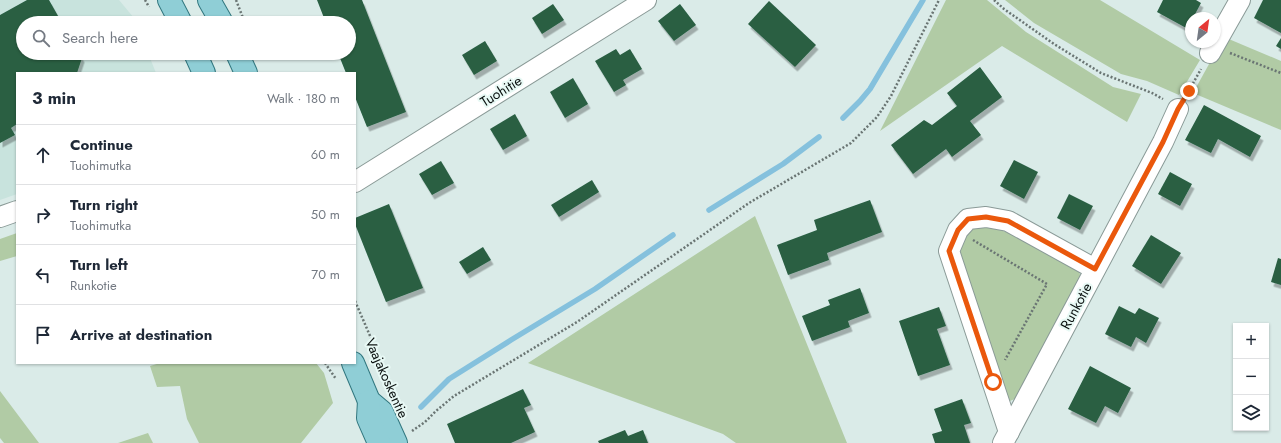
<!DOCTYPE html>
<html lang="en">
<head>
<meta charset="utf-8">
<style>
  :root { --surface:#fff; --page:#f2f2f3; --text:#1f2937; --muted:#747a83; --line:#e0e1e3 }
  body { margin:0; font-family:Jost,sans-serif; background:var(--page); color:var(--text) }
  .controls { position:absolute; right:12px; bottom:12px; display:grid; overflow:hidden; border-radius:0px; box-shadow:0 1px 3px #0004 }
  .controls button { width:36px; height:36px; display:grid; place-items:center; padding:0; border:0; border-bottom:1px solid var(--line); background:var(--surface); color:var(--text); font:20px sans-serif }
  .compass { position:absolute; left:1185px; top:12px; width:36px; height:36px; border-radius:50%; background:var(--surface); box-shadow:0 1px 3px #0004; rotate:29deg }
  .stop { position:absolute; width:12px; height:12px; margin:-9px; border:3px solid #ea580c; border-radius:50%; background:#fff }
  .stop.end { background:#ea580c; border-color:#fff; box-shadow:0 1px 4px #0008 }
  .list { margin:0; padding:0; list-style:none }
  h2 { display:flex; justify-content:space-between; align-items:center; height:52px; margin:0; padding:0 16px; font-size:17px }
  h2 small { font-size:13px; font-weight:400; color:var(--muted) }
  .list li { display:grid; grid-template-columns:26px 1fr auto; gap:12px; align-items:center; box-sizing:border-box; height:60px; padding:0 16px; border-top:1px solid var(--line) }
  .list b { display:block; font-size:15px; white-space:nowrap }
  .list p { margin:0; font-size:13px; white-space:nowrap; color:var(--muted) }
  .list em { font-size:13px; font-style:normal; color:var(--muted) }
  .icon { flex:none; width:22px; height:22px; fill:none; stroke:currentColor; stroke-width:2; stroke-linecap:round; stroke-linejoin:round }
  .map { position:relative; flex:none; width:1281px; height:443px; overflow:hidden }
  .search { position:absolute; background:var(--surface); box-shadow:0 1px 3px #0004; left:16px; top:16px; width:340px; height:44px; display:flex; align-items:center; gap:10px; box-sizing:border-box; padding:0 14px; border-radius:22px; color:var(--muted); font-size:15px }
  .panel { position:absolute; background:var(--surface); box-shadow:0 1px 3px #0004; left:16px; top:72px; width:340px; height:292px; border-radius:0px }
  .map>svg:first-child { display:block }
  .built { fill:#c8e3dd }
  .green { fill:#b1cba5 }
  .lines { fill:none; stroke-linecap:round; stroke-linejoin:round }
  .stream { stroke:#85c1dd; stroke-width:5.5 }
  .building { fill:#295f43; filter:url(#shadow) }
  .minor-casing { stroke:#8a9a97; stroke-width:22 }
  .major-casing { stroke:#31777f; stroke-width:24 }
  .path { stroke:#6a7573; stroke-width:2.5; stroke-dasharray:2 2; stroke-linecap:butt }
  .minor { stroke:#fff; stroke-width:20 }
  .major { stroke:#8fced6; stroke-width:22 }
  .route { stroke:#ea580c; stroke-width:5 }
  .labels { text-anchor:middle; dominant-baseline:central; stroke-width:4; stroke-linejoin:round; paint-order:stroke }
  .street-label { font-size:14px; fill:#0b1110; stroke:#e8f9f5 }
</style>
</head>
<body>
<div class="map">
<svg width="1281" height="443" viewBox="0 0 1281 443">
  <defs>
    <filter id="shadow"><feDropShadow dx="2.5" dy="4.5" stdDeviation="0" flood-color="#0004"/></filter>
  </defs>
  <rect width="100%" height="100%" fill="#daebe8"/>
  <polygon class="built" points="0,0 119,0 134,18 136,23 23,23 23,53 148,53 156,73 17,73 17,194 0,200"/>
  <g class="green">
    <polygon points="946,0 987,0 1026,32 1113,87 1141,94 1127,122 1002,46 880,131"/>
    <polygon points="1005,0 1100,0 1200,60 1179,95 1147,81 1121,74 1034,23"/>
    <polygon points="1224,37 1281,61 1281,130 1193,93"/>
    <polygon points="755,216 847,443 736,443 723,434 528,363"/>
    <polygon points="989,226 1020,237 1079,269 1081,281 1019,397 1010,401 1003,397 959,250 962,240 973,227"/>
    <polygon points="17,233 17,256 0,261 0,239"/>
    <polygon points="160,363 316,363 324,373 333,403 301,443 199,443 187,419 180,386 157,387 150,366"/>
    <polygon points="0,391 39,443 4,443 0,438"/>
    <polygon points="148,433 153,443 118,443"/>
  </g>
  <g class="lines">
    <g class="stream">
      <polyline points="843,118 860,101 870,89 923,0"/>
      <polyline points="709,210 783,164 819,137"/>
      <polyline points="421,407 449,379 511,340 595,289 673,235"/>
    </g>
  </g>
  <g class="building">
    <polygon points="27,0 49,0 62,23 23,23 23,53 79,53 82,58 77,73 17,73 17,124 11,128 15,135 0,143 0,15"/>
    <polygon points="317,0 362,0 406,112 367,127 355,97 355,73 346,73 338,53 349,53 349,23 326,23"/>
    <polygon points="1163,0 1196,0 1201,3 1193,18 1191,18 1191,22 1188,29 1157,12"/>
    <polygon points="1263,0 1281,0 1281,33 1254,18"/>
    <polygon points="769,1 816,45 795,67 748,24"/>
    <polygon points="553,4 564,20 542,34 532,18"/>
    <polygon points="680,4 696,25 674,41 658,21"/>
    <polygon points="1281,38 1281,49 1276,46"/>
    <polygon points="485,41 497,61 474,75 462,55"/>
    <polygon points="616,49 620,55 630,49 642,69 623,80 626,85 614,92 595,61"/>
    <polygon points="980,67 1002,97 970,121 981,135 952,157 946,149 913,174 891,145 924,120 932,125 957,106 947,93"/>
    <polygon points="573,78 588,104 565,118 550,92"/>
    <polygon points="1204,105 1261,136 1250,157 1218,139 1211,153 1185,140"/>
    <polygon points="515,114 527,136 503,150 490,129"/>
    <polygon points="1014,160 1038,172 1024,199 1000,186"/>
    <polygon points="441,161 454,183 432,195 419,174"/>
    <polygon points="1170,172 1192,184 1180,206 1158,194"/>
    <polygon points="592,180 599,192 559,217 551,205"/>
    <polygon points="1069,194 1093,206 1080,230 1057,218"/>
    <polygon points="870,200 882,232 827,253 829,260 788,275 777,245 817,230 814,220"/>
    <polygon points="389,204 423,288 386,302 355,224 355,218"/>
    <polygon points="1151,235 1181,253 1161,284 1132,266"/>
    <polygon points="483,247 491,260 467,274 459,262"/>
    <polygon points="1278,258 1281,259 1281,285 1271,282"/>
    <polygon points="860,288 869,313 848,321 850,327 812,341 802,316 830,305 828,300"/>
    <polygon points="1119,306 1135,314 1139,308 1159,318 1146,343 1136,337 1131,347 1105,334"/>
    <polygon points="939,307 946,326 937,329 950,365 918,376 899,321"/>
    <polygon points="1090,366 1131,388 1118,413 1105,406 1096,423 1068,409"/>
    <polygon points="523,389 531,405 524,408 535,432 511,443 455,443 447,424"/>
    <polygon points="962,399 971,423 964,425 970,443 935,443 932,434 942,431 934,409"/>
    <polygon points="625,430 628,436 643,430 648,443 599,443 598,441"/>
  </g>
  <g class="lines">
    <g class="minor-casing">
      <g id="minor">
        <polyline points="1210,53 1240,0"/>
        <polyline points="355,182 646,0"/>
        <polyline points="0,217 17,211"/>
        <polyline points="1009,432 949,251 958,230 968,219 986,217 1008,221 1095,269"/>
        <polyline points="1003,443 1163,142 1178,109"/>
      </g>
    </g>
    <g class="major-casing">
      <g id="major">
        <polyline points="169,0 181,23"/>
        <polyline points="209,0 222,23"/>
        <polyline points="195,53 204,73"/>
        <polyline points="237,53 246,73"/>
        <polyline points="353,363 369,401 382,412 396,443"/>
        <polyline points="369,401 368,418 379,443"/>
      </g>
    </g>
    <g class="path">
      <polyline points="145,0 149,7"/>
      <polyline points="236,0 245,23"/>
      <polyline points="994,0 1004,9 1054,44 1101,73 1152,93 1163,99"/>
      <polyline points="1230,53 1281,73"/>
      <polyline points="1187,94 1201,69"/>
      <polyline points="973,240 1047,284 1005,360"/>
      <polyline points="355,301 396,396"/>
      <polyline points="325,363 336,379"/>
      <polyline points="412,431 425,422 436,411 454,396 577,322 749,203 851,143 877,117 891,96 939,0"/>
    </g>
    <use href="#minor" class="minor"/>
    <use href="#major" class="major"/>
  </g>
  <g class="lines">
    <polyline class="route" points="993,382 949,251 958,230 968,219 986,217 1008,221 1095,269 1163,142 1178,109 1189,91"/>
  </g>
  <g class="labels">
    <g class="street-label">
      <text transform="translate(501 91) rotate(-32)">Tuohitie</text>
      <text transform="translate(1076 306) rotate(-62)">Runkotie</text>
      <text transform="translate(387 378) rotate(66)">Vaajakoskentie</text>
    </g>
  </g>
</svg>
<div class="controls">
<button>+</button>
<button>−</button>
<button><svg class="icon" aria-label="layers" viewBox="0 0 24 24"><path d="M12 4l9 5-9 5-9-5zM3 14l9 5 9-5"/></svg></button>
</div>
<svg class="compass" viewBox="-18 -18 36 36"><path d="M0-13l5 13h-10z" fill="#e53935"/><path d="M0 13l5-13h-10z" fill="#747a83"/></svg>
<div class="stop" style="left:993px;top:382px"></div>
<div class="stop end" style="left:1189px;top:91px"></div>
<div class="search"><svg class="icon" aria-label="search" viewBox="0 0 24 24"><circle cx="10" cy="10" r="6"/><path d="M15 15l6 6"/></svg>Search here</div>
<section class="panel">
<h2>3 min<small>Walk · 180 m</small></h2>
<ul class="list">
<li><svg class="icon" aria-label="ahead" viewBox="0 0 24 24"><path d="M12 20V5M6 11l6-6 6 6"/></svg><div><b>Continue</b><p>Tuohimutka</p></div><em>60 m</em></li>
<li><svg class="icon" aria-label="right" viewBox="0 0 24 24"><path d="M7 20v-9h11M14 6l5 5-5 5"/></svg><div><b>Turn right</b><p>Tuohimutka</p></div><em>50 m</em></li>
<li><svg class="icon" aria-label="left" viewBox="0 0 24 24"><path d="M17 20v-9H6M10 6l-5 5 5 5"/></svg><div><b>Turn left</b><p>Runkotie</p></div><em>70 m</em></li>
<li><svg class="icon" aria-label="arrive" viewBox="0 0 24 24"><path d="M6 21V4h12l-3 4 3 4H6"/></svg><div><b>Arrive at destination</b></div></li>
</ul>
</section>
</div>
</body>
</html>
